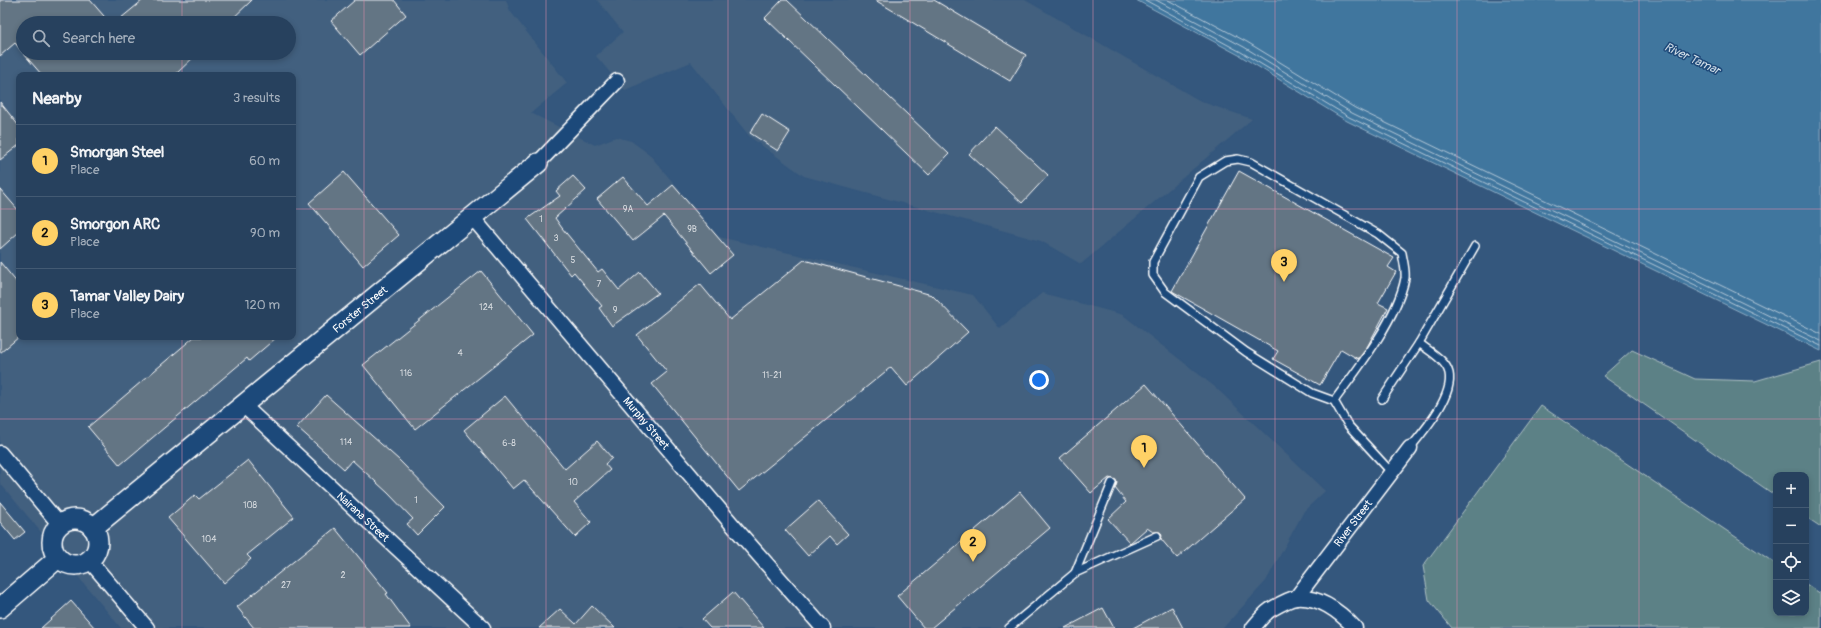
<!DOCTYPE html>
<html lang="en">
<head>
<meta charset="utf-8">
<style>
  :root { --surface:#27415e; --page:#334c67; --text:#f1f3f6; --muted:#a4afbc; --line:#435a73; --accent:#ffd166 }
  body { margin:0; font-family:Pangolin,sans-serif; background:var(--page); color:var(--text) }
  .controls { position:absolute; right:12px; bottom:12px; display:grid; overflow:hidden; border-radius:8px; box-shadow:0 2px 6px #0003 }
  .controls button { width:36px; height:36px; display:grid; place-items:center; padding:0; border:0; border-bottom:1px solid var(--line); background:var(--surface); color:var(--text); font:20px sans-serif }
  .you { position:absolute; left:1039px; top:380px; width:14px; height:14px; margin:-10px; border:3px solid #fff; border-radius:50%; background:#1a73e8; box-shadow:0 0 0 6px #1a73e833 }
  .badge { display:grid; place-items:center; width:26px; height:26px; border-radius:50%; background:var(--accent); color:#111; font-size:13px; font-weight:700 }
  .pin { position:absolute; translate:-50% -33px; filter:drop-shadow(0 1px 2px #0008) }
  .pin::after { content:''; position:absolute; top:21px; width:14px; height:12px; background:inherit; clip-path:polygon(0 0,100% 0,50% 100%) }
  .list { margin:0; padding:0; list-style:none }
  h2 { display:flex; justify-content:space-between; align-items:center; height:52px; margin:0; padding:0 16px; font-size:17px }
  h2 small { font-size:13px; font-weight:400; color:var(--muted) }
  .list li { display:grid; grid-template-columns:26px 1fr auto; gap:12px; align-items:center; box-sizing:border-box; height:72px; padding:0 16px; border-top:1px solid var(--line) }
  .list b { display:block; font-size:15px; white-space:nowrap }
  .list p { margin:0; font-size:13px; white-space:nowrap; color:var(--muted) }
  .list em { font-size:13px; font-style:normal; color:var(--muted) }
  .icon { flex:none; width:22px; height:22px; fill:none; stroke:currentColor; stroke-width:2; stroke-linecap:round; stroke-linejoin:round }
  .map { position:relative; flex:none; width:1821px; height:628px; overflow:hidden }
  .search { position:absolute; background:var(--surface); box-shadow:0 2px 6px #0003; left:16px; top:16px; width:280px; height:44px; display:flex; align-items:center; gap:10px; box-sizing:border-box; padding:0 14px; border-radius:22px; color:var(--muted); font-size:15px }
  .panel { position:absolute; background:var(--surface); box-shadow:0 2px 6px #0003; left:16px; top:72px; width:280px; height:268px; border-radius:8px }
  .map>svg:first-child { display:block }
  .built { fill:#42607f; fill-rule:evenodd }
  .green { fill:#5c8186; stroke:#aec0c2 }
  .water { fill:#41769e; stroke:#8dadc5 }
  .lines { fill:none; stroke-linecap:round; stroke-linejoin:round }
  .shore { stroke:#b3c8d8; stroke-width:1 }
  .building { fill:#647584; stroke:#fff }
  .lane-casing { stroke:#fff; stroke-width:10 }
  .street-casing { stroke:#fff; stroke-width:17 }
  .secondary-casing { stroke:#fff; stroke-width:22 }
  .lane { stroke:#1f4a7a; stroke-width:7 }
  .street { stroke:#1f4a7a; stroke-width:14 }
  .secondary { stroke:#1f4a7a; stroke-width:19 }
  .grid { fill:none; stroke:#e08cad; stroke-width:1; stroke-opacity:0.55 }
  .labels { text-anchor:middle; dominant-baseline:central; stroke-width:3; stroke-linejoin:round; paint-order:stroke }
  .number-label { font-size:9px; fill:#d8dce0 }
  .street-label { font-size:11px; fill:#fff; stroke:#1f4a7a }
  .water-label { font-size:12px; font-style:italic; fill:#d0dde7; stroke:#1f4a7a }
</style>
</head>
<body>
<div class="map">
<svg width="1821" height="628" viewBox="0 0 1821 628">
  <rect width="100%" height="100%" fill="#34577d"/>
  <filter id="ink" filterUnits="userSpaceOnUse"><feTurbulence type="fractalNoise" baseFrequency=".025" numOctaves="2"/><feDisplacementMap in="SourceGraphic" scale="8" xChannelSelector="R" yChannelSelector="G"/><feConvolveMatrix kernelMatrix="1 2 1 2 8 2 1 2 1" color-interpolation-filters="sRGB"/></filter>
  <g filter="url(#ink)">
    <g class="built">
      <path d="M0,0h506l4,11 57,72 -36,30 64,32 21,-8 15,4 18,13 70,83 254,58 27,34 42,-36 81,22 92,72 110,104 -21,20 -38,70 -43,47h-1102l-121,-145zM23,23h266v30h-266zM19,75h274v262h-274z"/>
      <polygon points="597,0 1025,0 1202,102 1252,119 1081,264 1041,241 804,176 750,137 691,62 625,90 596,56 623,32"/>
    </g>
    <g class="green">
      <polygon points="1632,350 1695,379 1755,381 1821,362 1821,527 1806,517 1806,475 1776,475 1776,496 1603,376"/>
      <polygon points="1541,406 1776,564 1776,613 1806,613 1806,584 1821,594 1821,628 1452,628 1429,600 1423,566"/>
    </g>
    <polygon class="water" points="1136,0 1821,0 1821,351 1347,121 1239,55"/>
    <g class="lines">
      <g class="shore">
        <polyline points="1145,0 1241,52 1349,117 1821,346"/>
        <polyline points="1156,0 1244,47 1352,113 1821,341"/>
        <polyline points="1168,0 1247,42 1355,108 1821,334"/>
      </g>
    </g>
    <g class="building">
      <polygon points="0,0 90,0 110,23 23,23 23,53 15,43 0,56"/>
      <polygon points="143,0 252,0 228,23 115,23"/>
      <polygon points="355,0 394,0 406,15 360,55 331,21"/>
      <polygon points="782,0 787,0 949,154 929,175 765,18"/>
      <polygon points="875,0 934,0 1026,55 1010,81"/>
      <polygon points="23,53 198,53 175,75 42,75"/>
      <polygon points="0,102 19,126 19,145 0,160"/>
      <polygon points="762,114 790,132 778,151 750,133"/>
      <polygon points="995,126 1048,175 1022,203 969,154"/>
      <polygon points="1239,171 1394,258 1388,267 1396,272 1378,303 1388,308 1366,349 1358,359 1341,349 1320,385 1273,359 1278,351 1172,291"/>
      <polygon points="344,172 399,235 363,266 309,203"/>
      <polygon points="573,176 586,190 555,218 562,228 598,272 602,269 619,290 640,272 658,293 612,326 599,308 602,306 574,272 571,275 527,219 560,196 556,191"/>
      <polygon points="623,177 648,206 673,185 733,255 711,273 664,216 633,241 597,199"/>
      <polygon points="0,189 19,211 19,232 0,249"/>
      <polygon points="804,260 932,295 968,332 907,386 891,367 739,491 652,384 667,372 637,335 700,284 730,320"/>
      <polygon points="0,262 19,285 19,337 0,353"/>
      <polygon points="481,271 533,335 415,429 363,365"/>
      <polygon points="194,337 277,337 249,361 247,358 120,465 88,427"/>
      <polygon points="1146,384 1245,499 1177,558 1161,539 1162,536 1160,532 1153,532 1147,528 1130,543 1108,519 1126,502 1115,488 1117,483 1116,480 1109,478 1091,493 1060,458"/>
      <polygon points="326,395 399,460 445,507 417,535 407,524 413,519 388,493 352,460 344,469 297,427"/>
      <polygon points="505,396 565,469 597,441 612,458 605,464 610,470 574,502 591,522 575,537 524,480 513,489 464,430"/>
      <polygon points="248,460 294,517 247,555 251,559 224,583 168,518 195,495 199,499"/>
      <polygon points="1020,492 1050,528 931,628 924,628 897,596"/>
      <polygon points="818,501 848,534 837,544 830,536 808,556 785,530"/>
      <polygon points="0,502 25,532 15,540 0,522"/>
      <polygon points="335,528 388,593 386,594 411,628 254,628 237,607"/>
      <polygon points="733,592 764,628 710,628 702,619"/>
      <polygon points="71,601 95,628 41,628"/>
      <polygon points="592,606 615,628 539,628 560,609 576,624"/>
      <polygon points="1172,607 1183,628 1133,628"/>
      <polygon points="1103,608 1114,628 1065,628"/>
    </g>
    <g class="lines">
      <g class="lane-casing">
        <g id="lane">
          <polyline points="1382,399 1419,343 1475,246"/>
          <path d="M1334,401l-22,-8 -66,-41 -81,-60 -12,-17v-13l46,-85 26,-16 13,-2 13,3 127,72 24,19c1,7 4,17 3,25 -7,39 -47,91 -71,123l14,24 44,48"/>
          <path d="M1410,448c14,-17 44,-52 39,-75 -3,-13 -20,-22 -30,-30"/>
          <polyline points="1075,573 1112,483"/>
          <polyline points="1009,628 1075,573 1157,536"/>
        </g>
      </g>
      <g class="street-casing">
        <g id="street">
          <polyline points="538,163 617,81"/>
          <path id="s1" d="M472,217l264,312 87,99"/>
          <path id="s2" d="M243,405l240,223"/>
          <polyline points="0,453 60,525"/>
          <polyline points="89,560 147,628"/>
          <path id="s3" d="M1296,598l114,-150"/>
          <path d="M1253,628c5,-6 11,-14 17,-18 7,-4 18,-11 26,-12 23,-2 44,14 59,30"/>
        </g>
      </g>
      <g class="secondary-casing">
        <g id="secondary">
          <circle cx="75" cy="542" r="23"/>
          <path id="s4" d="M93,528l445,-365"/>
          <polyline points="0,608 58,558"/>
        </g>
      </g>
      <use href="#lane" class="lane"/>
      <use href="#street" class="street"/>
      <use href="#secondary" class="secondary"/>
    </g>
  </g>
  <path class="grid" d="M182,0v23M364,0v628M546,0v628M728,0v628M910,0v628M1093,0v628M1275,0v628M1457,0v628M1639,0v628M182,53v22M0,209h19M293,209h1528M182,337v291M0,419h1821"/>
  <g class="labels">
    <g class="number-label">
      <text x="628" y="209">9A</text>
      <text x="541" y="219">1</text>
      <text x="692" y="229">9B</text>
      <text x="556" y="238">3</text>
      <text x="573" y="260">5</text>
      <text x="599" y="284">7</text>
      <text x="486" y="307">124</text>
      <text x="615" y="310">9</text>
      <text x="460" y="353">4</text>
      <text x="406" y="373">116</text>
      <text x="772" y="375">11-21</text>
      <text x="346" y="442">114</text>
      <text x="509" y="443">6-8</text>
      <text x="573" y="482">10</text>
      <text x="416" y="500">1</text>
      <text x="250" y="505">108</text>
      <text x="209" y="539">104</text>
      <text x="343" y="575">2</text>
      <text x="286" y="585">27</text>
    </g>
    <g class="street-label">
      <text stroke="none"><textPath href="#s4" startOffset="345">Forster Street</textPath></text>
      <text stroke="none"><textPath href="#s1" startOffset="270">Murphy Street</textPath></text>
      <text stroke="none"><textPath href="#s2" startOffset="164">Nairana Street</textPath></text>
      <text stroke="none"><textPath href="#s3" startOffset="94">River Street</textPath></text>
    </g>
    <g class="water-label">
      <text transform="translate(1692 59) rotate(25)">River Tamar</text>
    </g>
  </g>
</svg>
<div class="controls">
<button>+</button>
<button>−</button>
<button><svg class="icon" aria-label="locate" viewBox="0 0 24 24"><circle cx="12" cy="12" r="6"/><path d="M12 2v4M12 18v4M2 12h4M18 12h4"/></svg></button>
<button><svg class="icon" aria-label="layers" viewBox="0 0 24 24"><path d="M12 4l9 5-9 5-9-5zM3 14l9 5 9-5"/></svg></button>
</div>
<div class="you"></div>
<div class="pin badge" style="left:1144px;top:468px">1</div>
<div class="pin badge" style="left:973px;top:562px">2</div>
<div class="pin badge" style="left:1284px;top:282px">3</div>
<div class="search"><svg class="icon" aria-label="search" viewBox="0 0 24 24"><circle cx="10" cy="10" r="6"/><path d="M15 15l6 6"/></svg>Search here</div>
<section class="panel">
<h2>Nearby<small>3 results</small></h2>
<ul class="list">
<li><span class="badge">1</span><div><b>Smorgan Steel</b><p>Place</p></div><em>60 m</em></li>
<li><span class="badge">2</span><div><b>Smorgon ARC</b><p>Place</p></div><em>90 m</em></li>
<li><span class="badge">3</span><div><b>Tamar Valley Dairy</b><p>Place</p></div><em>120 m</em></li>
</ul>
</section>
</div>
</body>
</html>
